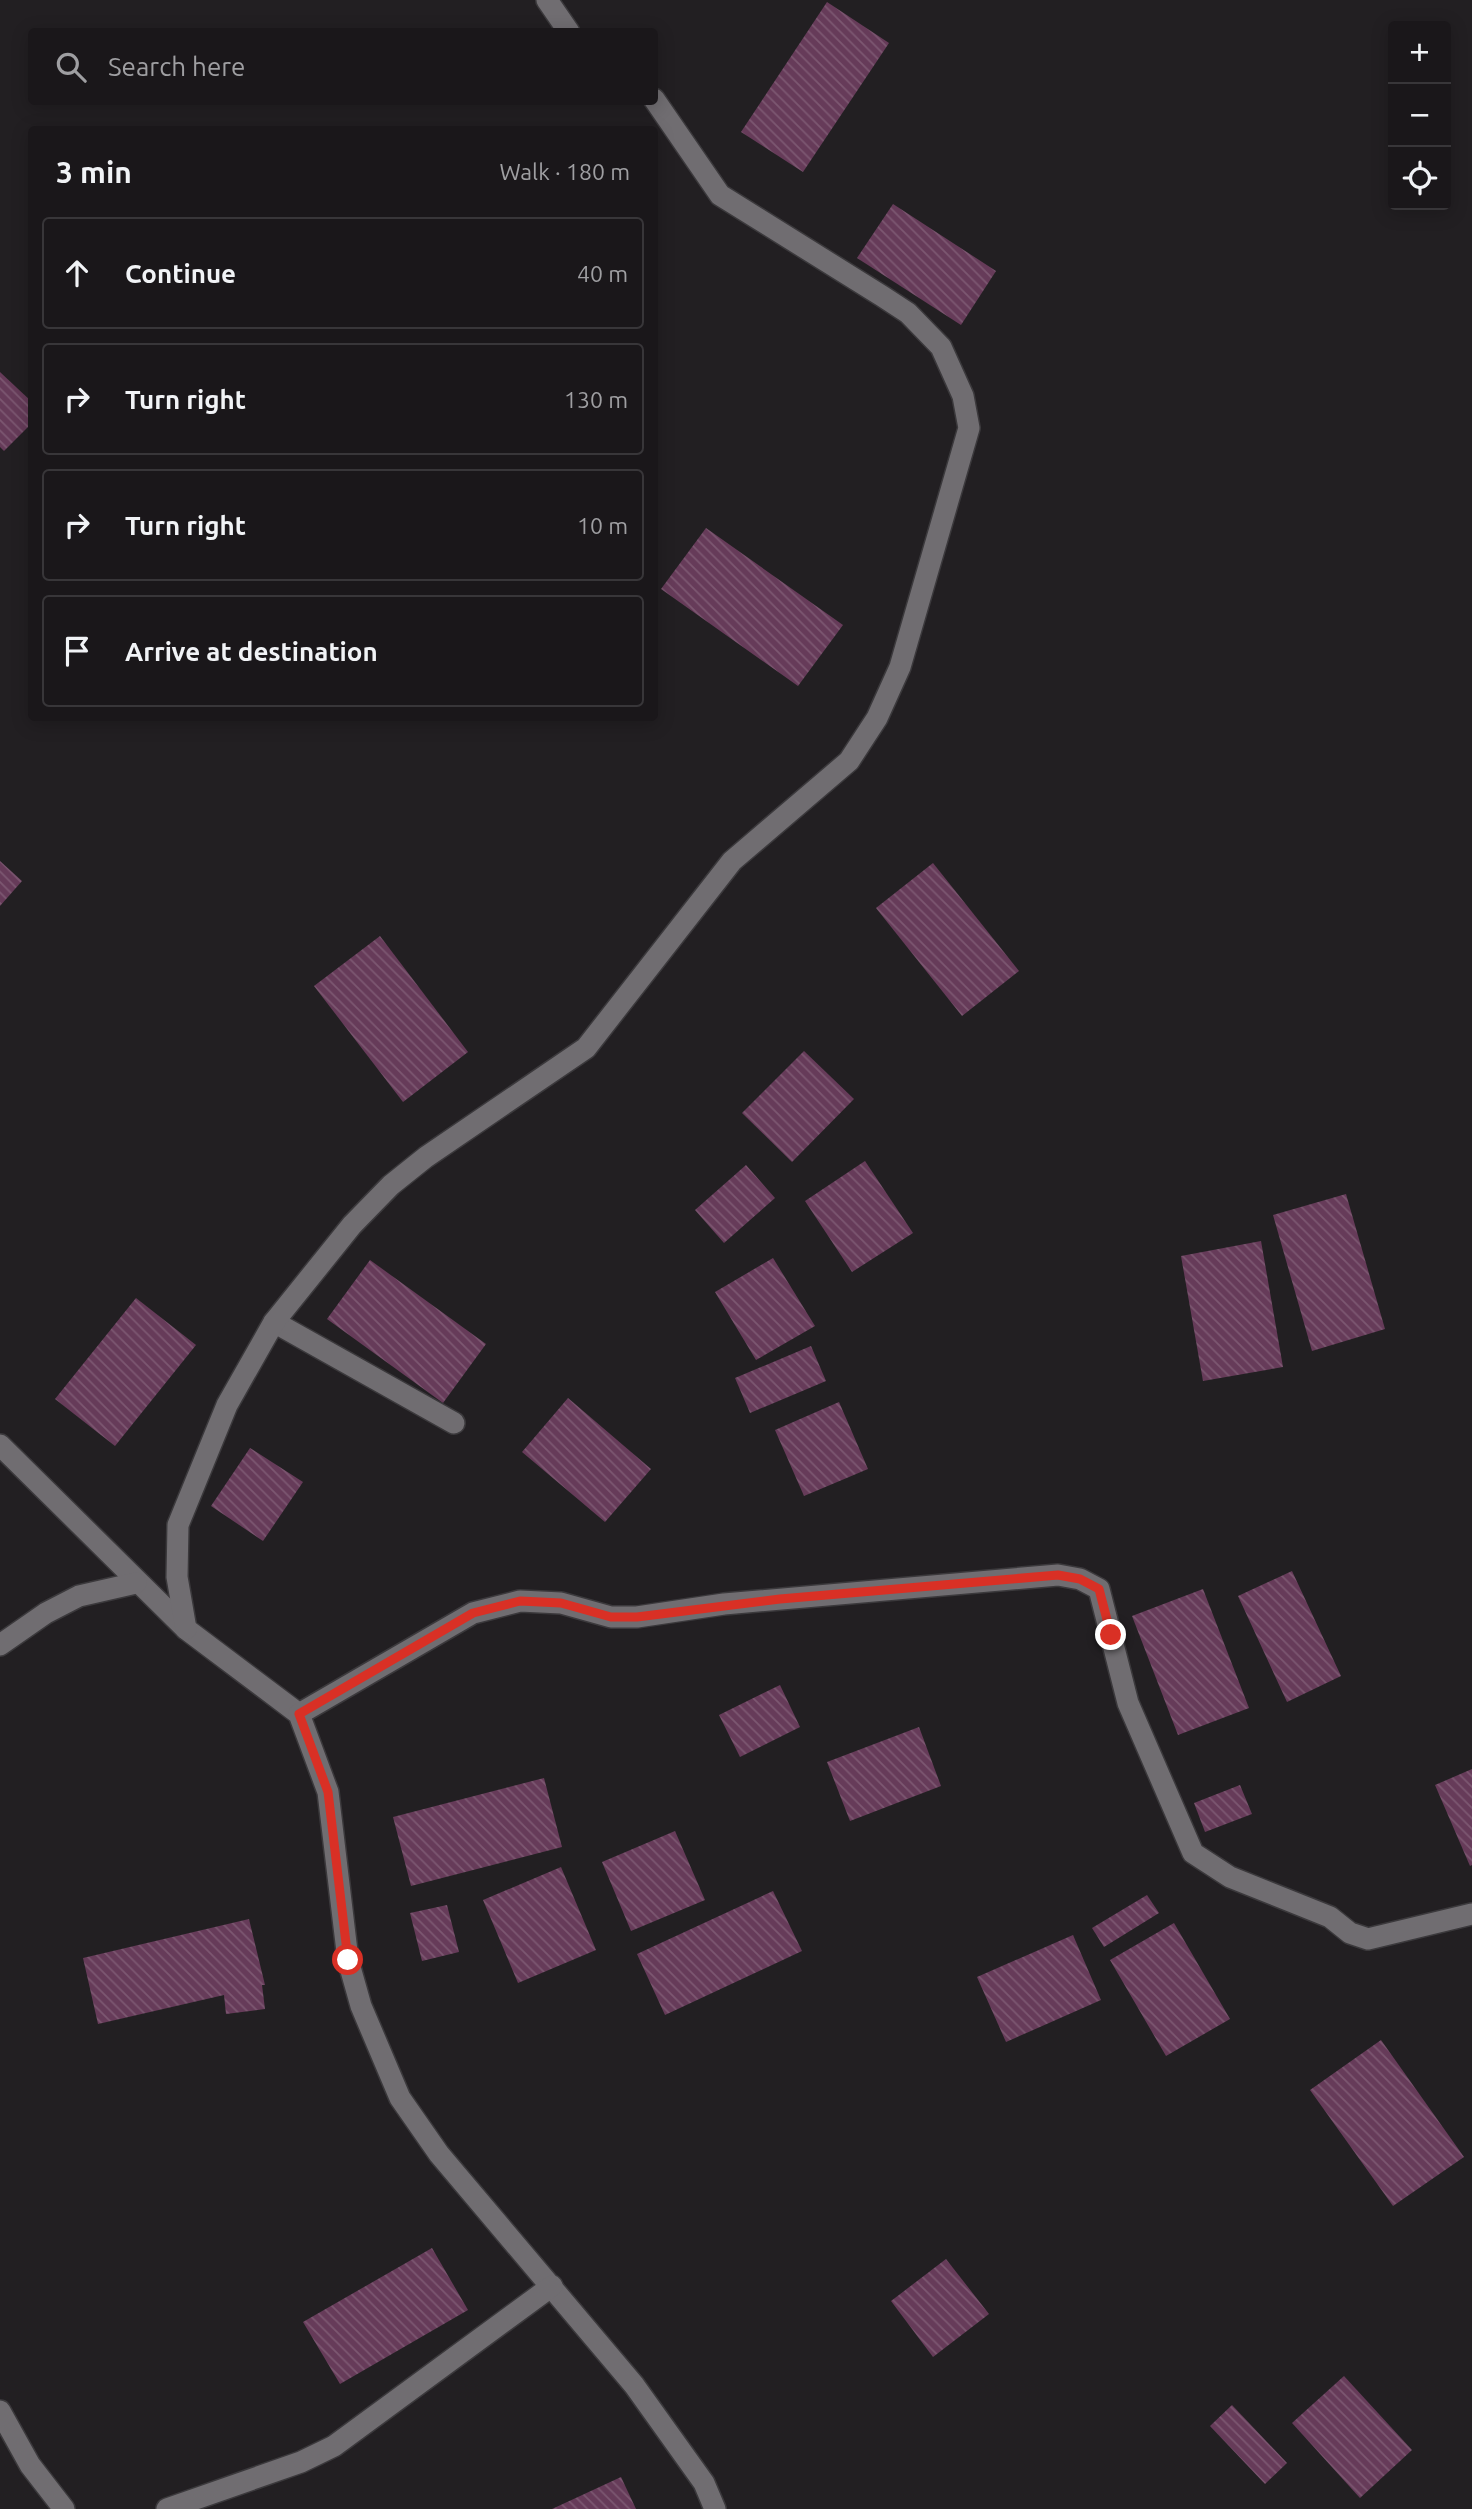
<!DOCTYPE html>
<html lang="en">
<head>
<meta charset="utf-8">
<style>
  :root { --surface:#1a171a; --page:#232023; --text:#f1f3f6; --muted:#9f9fa2; --line:#383639 }
  body { margin:0; font-family:Ubuntu,sans-serif; background:var(--page); color:var(--text) }
  .controls { position:absolute; right:21px; top:21px; display:grid; overflow:hidden; border-radius:7px; box-shadow:0 4px 18px #0003 }
  .controls button { width:63px; height:63px; display:grid; place-items:center; padding:0; border:0; border-bottom:2px solid var(--line); background:var(--surface); color:var(--text); font:35px sans-serif }
  .stop { position:absolute; width:21px; height:21px; margin:-16px; border:5px solid #d93025; border-radius:50%; background:#fff }
  .stop.end { background:#d93025; border-color:#fff; box-shadow:0 2px 7px #0008 }
  .list { margin:0; padding:0; list-style:none }
  h2 { display:flex; justify-content:space-between; align-items:center; height:91px; margin:0; padding:0 28px; font-size:30px }
  h2 small { font-size:23px; font-weight:400; color:var(--muted) }
  .list li { display:grid; grid-template-columns:46px 1fr auto; gap:21px; align-items:center; box-sizing:border-box; height:112px; margin:0 14px 14px; padding:0 14px; border:2px solid var(--line); border-radius:7px }
  .list b { display:block; font-size:26px; white-space:nowrap }
  .list em { font-size:23px; font-style:normal; color:var(--muted) }
  .icon { flex:none; width:38px; height:38px; fill:none; stroke:currentColor; stroke-width:2; stroke-linecap:round; stroke-linejoin:round }
  .map { position:relative; flex:none; width:1472px; height:2509px; overflow:hidden }
  .search { position:absolute; background:var(--surface); box-shadow:0 4px 18px #0003; left:28px; top:28px; width:630px; height:77px; display:flex; align-items:center; gap:18px; box-sizing:border-box; padding:0 24px; border-radius:7px; color:var(--muted); font-size:26px }
  .panel { position:absolute; background:var(--surface); box-shadow:0 4px 18px #0003; left:28px; top:126px; width:630px; height:595px; border-radius:7px }
  .map>svg:first-child { display:block }
  .building { fill:url(#building-back-hatch) }
  .lines { fill:none; stroke-linecap:round; stroke-linejoin:round }
  .street-casing { stroke:#3b393c; stroke-width:24 }
  .street { stroke:#706d71; stroke-width:21 }
  .route { stroke:#d93025; stroke-width:9 }
</style>
</head>
<body>
<div class="map">
<svg width="1472" height="2509" viewBox="0 0 1472 2509">
  <defs>
    <pattern id="building-back-hatch" width="6" height="6" patternUnits="userSpaceOnUse" patternTransform="scale(1.75)"><rect width="6" height="6" fill="#663b59"/><path d="M-1 5l2 2M0 0l6 6M5-1l2 2" fill="none" stroke="#7c5771"/></pattern>
  </defs>
  <rect width="100%" height="100%" fill="#221f22"/>
  <g class="building">
    <polygon points="827,2 889,43 803,172 741,132"/>
    <polygon points="893,204 996,271 961,325 857,258"/>
    <polygon points="0,372 32,402 32,423 4,451 0,447"/>
    <polygon points="706,528 843,625 798,686 661,589"/>
    <polygon points="0,861 22,881 0,906"/>
    <polygon points="933,863 1019,971 962,1016 876,908"/>
    <polygon points="380,936 468,1052 403,1102 314,986"/>
    <polygon points="804,1051 854,1099 792,1162 742,1113"/>
    <polygon points="865,1161 913,1233 852,1272 805,1201"/>
    <polygon points="746,1165 775,1198 724,1243 695,1210"/>
    <polygon points="1346,1194 1385,1329 1312,1351 1273,1215"/>
    <polygon points="1261,1241 1283,1367 1203,1381 1181,1256"/>
    <polygon points="773,1258 815,1326 756,1360 715,1292"/>
    <polygon points="370,1260 486,1344 443,1403 327,1319"/>
    <polygon points="136,1298 196,1345 115,1446 55,1399"/>
    <polygon points="811,1346 826,1381 750,1413 735,1378"/>
    <polygon points="568,1398 651,1469 605,1522 522,1452"/>
    <polygon points="839,1402 868,1469 804,1496 775,1430"/>
    <polygon points="250,1448 303,1482 263,1541 211,1506"/>
    <polygon points="1292,1571 1341,1676 1287,1702 1238,1596"/>
    <polygon points="1203,1589 1249,1708 1178,1735 1132,1616"/>
    <polygon points="780,1685 800,1727 740,1757 719,1715"/>
    <polygon points="919,1727 941,1786 850,1821 827,1762"/>
    <polygon points="1472,1769 1472,1865 1470,1866 1435,1785"/>
    <polygon points="544,1778 562,1847 411,1886 393,1817"/>
    <polygon points="1240,1785 1252,1814 1205,1832 1194,1803"/>
    <polygon points="675,1831 705,1900 631,1931 602,1862"/>
    <polygon points="561,1867 596,1950 518,1983 483,1900"/>
    <polygon points="773,1891 802,1951 665,2015 637,1954"/>
    <polygon points="1147,1895 1159,1913 1104,1947 1092,1928"/>
    <polygon points="447,1905 459,1952 422,1961 410,1913"/>
    <polygon points="249,1919 265,1985 262,1985 265,2009 226,2014 224,1995 98,2024 83,1958"/>
    <polygon points="1174,1923 1230,2019 1166,2056 1110,1960"/>
    <polygon points="1073,1935 1101,2000 1006,2042 977,1977"/>
    <polygon points="1381,2040 1464,2157 1393,2206 1310,2090"/>
    <polygon points="432,2248 468,2310 340,2384 303,2322"/>
    <polygon points="946,2259 989,2314 933,2357 891,2301"/>
    <polygon points="1344,2376 1412,2450 1360,2498 1292,2423"/>
    <polygon points="1232,2405 1287,2463 1265,2484 1210,2426"/>
    <polygon points="621,2477 636,2509 552,2509"/>
  </g>
  <g class="lines">
    <g class="street-casing">
      <g id="street">
        <polyline points="547,0 569,32"/>
        <polyline points="274,1322 454,1423"/>
        <polyline points="0,1445 186,1629 299,1714 328,1792 348,1960 361,2006 400,2098 439,2154 634,2385 704,2483 715,2509"/>
        <polyline points="186,1629 177,1577 178,1525 227,1405 274,1322 352,1225 391,1185 426,1157 586,1048 732,861 849,761 877,718 900,667 969,428 963,396 941,347 908,313 882,296 720,195 654,99"/>
        <polyline points="0,1645 46,1613 79,1596 136,1583"/>
        <polyline points="299,1714 473,1613 520,1601 561,1603 611,1617 637,1617 724,1604 1058,1575 1080,1579 1099,1589 1128,1703 1193,1853 1230,1877 1330,1917 1350,1933 1368,1939 1472,1914"/>
        <polyline points="0,2411 30,2465 64,2509"/>
        <polyline points="167,2509 301,2462 334,2446 552,2286"/>
      </g>
    </g>
    <use href="#street" class="street"/>
  </g>
  <g class="lines">
    <polyline class="route" points="348,1960 328,1792 299,1714 473,1613 520,1601 561,1603 611,1617 637,1617 780,1599 1058,1575 1080,1579 1099,1589 1111,1635"/>
  </g>
</svg>
<div class="controls">
<button>+</button>
<button>−</button>
<button><svg class="icon" aria-label="locate" viewBox="0 0 24 24"><circle cx="12" cy="12" r="6"/><path d="M12 2v4M12 18v4M2 12h4M18 12h4"/></svg></button>
</div>
<div class="stop" style="left:348px;top:1960px"></div>
<div class="stop end" style="left:1111px;top:1635px"></div>
<div class="search"><svg class="icon" aria-label="search" viewBox="0 0 24 24"><circle cx="10" cy="10" r="6"/><path d="M15 15l6 6"/></svg>Search here</div>
<section class="panel">
<h2>3 min<small>Walk · 180 m</small></h2>
<ul class="list">
<li><svg class="icon" aria-label="ahead" viewBox="0 0 24 24"><path d="M12 20V5M6 11l6-6 6 6"/></svg><div><b>Continue</b></div><em>40 m</em></li>
<li><svg class="icon" aria-label="right" viewBox="0 0 24 24"><path d="M7 20v-9h11M14 6l5 5-5 5"/></svg><div><b>Turn right</b></div><em>130 m</em></li>
<li><svg class="icon" aria-label="right" viewBox="0 0 24 24"><path d="M7 20v-9h11M14 6l5 5-5 5"/></svg><div><b>Turn right</b></div><em>10 m</em></li>
<li><svg class="icon" aria-label="arrive" viewBox="0 0 24 24"><path d="M6 21V4h12l-3 4 3 4H6"/></svg><div><b>Arrive at destination</b></div></li>
</ul>
</section>
</div>
</body>
</html>
